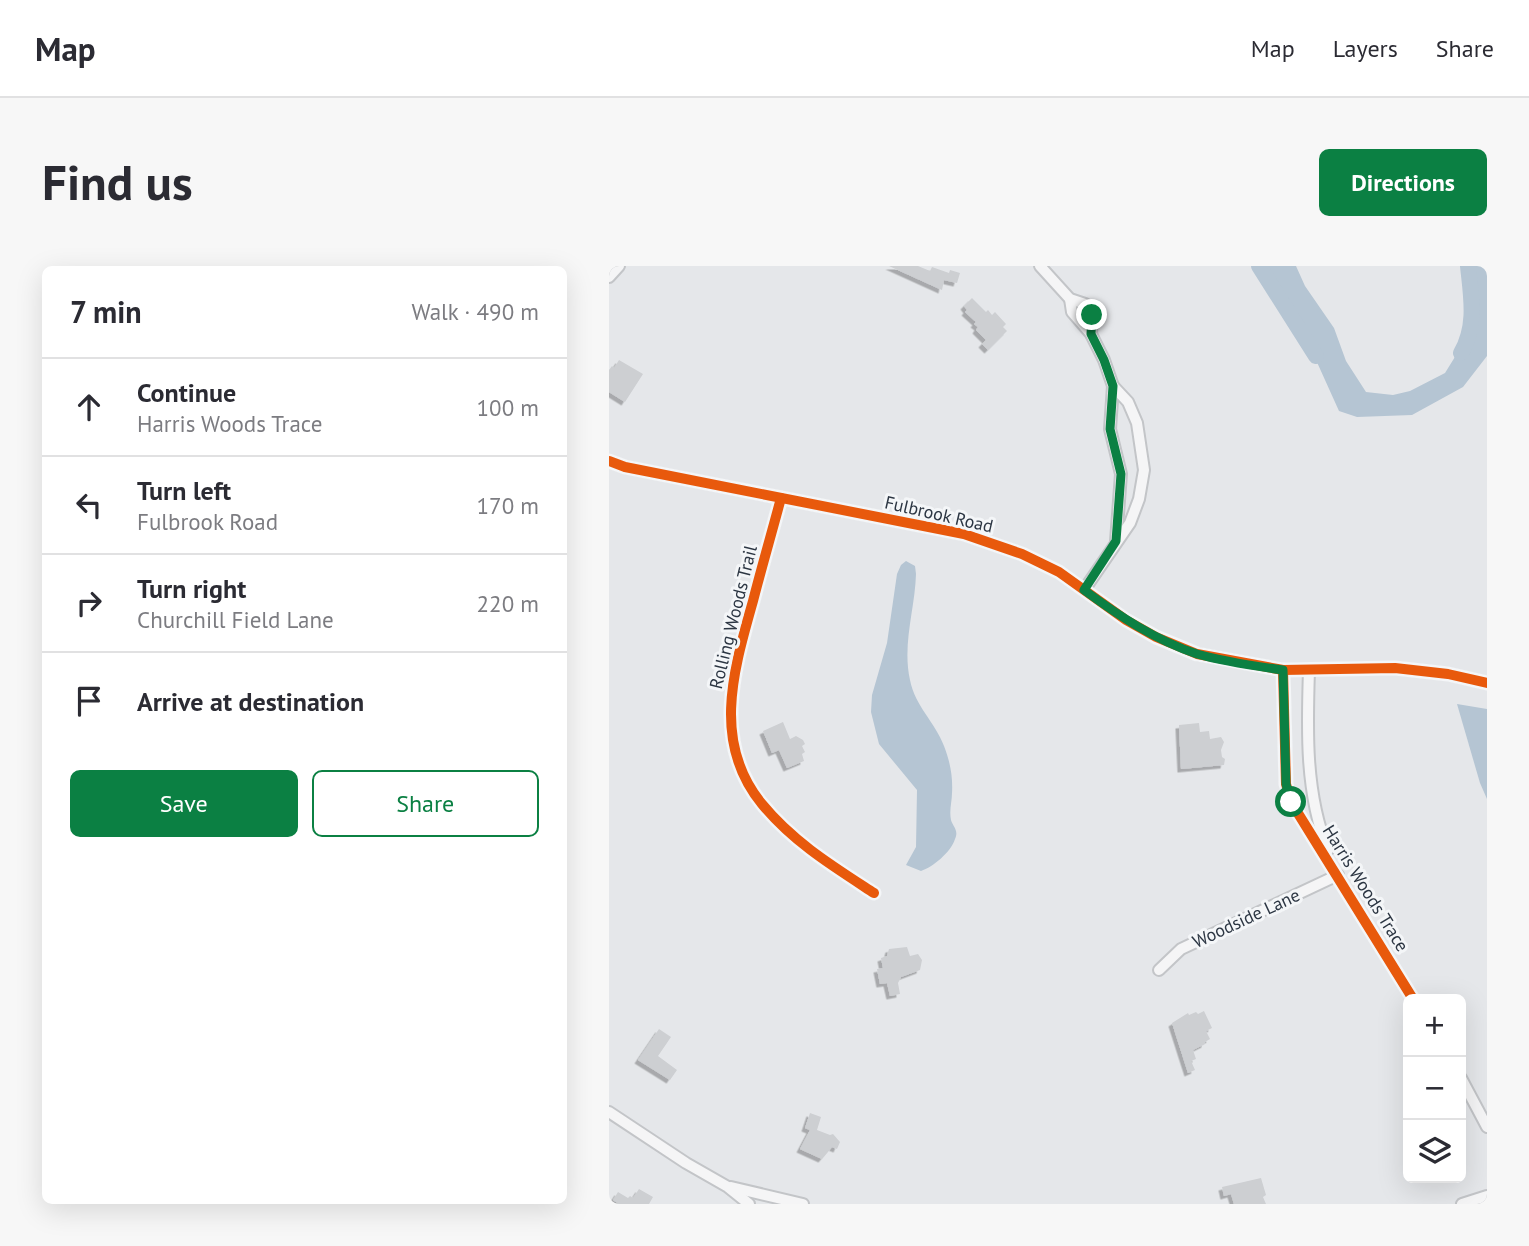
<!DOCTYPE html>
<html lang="en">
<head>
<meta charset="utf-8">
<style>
  :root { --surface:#fff; --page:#f7f7f7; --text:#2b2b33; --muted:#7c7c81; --line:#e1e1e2; --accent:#0b8043 }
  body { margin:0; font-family:"PT Sans",sans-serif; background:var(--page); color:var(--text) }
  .controls { position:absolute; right:21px; bottom:21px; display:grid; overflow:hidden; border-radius:10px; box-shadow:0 7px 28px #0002 }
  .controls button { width:63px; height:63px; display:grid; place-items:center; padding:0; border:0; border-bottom:2px solid var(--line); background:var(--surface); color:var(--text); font:35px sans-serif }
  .stop { position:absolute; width:21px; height:21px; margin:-16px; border:5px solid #0b8043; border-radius:50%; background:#fff }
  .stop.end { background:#0b8043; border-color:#fff; box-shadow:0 2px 7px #0008 }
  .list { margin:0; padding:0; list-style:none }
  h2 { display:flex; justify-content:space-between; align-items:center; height:91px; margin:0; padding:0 28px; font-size:30px }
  h2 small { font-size:23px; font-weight:400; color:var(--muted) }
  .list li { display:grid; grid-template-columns:46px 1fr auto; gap:21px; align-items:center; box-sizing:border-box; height:98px; padding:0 28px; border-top:2px solid var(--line) }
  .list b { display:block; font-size:26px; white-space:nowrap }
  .list p { margin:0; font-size:23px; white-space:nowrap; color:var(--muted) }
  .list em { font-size:23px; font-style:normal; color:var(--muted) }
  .actions { display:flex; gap:14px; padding:21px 28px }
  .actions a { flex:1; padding:16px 0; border:2px solid var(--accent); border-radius:10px; text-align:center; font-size:24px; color:var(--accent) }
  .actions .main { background:var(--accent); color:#fff }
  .icon { flex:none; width:38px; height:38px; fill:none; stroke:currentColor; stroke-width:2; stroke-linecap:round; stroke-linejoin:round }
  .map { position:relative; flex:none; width:878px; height:938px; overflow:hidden; border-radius:10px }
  header { display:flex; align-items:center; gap:42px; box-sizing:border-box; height:98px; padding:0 35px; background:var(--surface); border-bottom:2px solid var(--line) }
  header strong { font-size:33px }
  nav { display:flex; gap:38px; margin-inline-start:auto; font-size:24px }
  .intro { display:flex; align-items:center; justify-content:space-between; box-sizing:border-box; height:168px; padding:0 42px }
  h1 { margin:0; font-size:49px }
  .button { padding:18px 32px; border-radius:10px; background:var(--accent); color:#fff; font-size:24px; font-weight:700 }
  main { display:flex; gap:42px; padding:0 42px }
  aside { flex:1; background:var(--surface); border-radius:10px; box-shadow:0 7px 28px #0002 }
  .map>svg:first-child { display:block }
  .water { fill:#b5c5d3 }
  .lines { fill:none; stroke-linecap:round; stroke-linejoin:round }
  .river { stroke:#b5c5d3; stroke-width:16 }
  .building { fill:#cdcfd2; filter:url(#shadow) }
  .minor-casing { stroke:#c3c5c8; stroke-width:14 }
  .minor { stroke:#f5f5f6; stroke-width:10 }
  .cycleway-casing { stroke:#f4f6f8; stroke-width:15 }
  .cycleway { stroke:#e8590c; stroke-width:10 }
  .route { stroke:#0b8043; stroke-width:9 }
  .labels { text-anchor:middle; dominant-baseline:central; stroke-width:6; stroke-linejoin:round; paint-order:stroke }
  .street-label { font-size:18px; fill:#2c3643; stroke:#f4f6f8 }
</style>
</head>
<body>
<header>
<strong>Map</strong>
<nav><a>Map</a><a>Layers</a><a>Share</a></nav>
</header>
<div class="intro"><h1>Find us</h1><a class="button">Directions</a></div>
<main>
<aside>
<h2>7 min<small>Walk · 490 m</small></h2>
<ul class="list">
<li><svg class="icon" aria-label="ahead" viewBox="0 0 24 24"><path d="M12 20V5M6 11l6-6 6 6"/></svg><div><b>Continue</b><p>Harris Woods Trace</p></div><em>100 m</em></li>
<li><svg class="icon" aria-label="left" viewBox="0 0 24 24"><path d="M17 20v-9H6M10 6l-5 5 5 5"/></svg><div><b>Turn left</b><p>Fulbrook Road</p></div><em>170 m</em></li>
<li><svg class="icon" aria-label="right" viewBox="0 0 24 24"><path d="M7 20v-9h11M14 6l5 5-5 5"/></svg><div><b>Turn right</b><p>Churchill Field Lane</p></div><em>220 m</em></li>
<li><svg class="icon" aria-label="arrive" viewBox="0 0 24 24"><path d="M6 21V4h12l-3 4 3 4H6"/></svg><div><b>Arrive at destination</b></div></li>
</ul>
<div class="actions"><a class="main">Save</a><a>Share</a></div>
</aside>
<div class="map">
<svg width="878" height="938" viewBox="0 0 878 938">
  <defs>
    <filter id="shadow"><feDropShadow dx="-3.5" dy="3.5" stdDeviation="0" flood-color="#0004"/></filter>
  </defs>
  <rect width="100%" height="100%" fill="#e5e7ea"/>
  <g class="water">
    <polygon points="647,0 687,0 696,20 725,62 737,95 757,126 784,129 801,125 836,107 862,65 866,45 865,28 855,0 878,0 878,90 854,121 803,149 748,151 730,145 693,63"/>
    <path d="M297,295l9,5 1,8c-1,35 -14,70 -6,106 5,26 25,42 34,66 6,15 9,31 8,47 0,8 -3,18 -1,27 2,7 8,10 4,19 -4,13 -22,28 -34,32l-15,-6 10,-18 1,-57 -38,-46 -8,-32 1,-17 15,-52 10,-69 4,-9z"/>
    <polygon points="848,438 878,443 878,533 871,517"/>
  </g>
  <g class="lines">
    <g class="river">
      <polyline points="650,0 707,90"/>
      <path d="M852,87c16,-27 10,-57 7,-87"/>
    </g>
  </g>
  <g class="building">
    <polygon points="280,0 309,0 321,5 323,1 340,7 341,4 351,7 348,17 335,14 333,24"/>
    <polygon points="363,32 377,46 379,44 383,49 386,46 397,58 394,61 398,65 379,84 373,78 377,74 367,64 369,61 365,58 367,56 356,46 358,44 355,40"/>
    <polygon points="10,94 34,108 16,136 0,126 0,104 3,100 5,102"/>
    <polygon points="174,456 181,473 187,470 194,474 196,478 193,480 196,486 193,488 195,495 178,502 170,484 163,487 154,465"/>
    <polygon points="590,457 591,466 600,465 601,473 612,471 615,476 612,484 613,491 616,493 615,499 572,503 570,459"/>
    <polygon points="298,681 301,690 309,688 313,694 311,704 292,711 289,717 291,728 281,730 278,717 271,718 268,703 274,702 272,692 278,690 280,683"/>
    <polygon points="595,745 603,762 597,765 601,773 596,776 596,778 584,784 587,793 582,795 586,804 579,807 563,757 579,747 580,749 587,746 589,748"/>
    <polygon points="50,763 62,771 49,790 68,804 61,814 29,794"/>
    <polygon points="201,847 212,851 208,864 221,869 224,868 231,876 228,883 223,881 213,893 191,883 201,864 196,862"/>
    <polygon points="652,912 657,929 654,931 657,938 625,938 622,928 615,930 613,921"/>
    <polygon points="30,923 44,931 40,938 10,938 4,934 9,926 19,932 21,930 24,932"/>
  </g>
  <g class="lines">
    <g class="minor-casing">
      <g id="minor">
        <polyline points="431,0 461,33 476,38 483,49 482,68"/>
        <polyline points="0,11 10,0"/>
        <polyline points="461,33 463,46 482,68 495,94 504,120 501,163 512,208 507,275"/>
        <polyline points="0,195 16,201 355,268 413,288 450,306 517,354 547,371 588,388 674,404 786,402 839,408 878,417"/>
        <path d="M172,232c-9,34 -19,68 -28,103 -19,68 -42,141 9,203 31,38 72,63 112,89"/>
        <polyline points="475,324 521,257 530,233 535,204 528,157 519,136 504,120"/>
        <polyline points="674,404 677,518 682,536 804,733"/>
        <path d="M700,404c-2,59 -4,124 19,180"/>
        <polyline points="550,704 572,683 729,609"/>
        <polyline points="852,812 878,861"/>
        <polyline points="0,846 77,897 119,921 140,938"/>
        <polyline points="122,921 194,938"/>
        <polyline points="853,938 878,930"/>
      </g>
    </g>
    <use href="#minor" class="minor"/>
    <g class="cycleway-casing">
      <g id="cycleway">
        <polyline points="0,195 16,201 355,268 413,288 450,306 517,354 547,371 588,388 674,404 786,402 839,408 878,417"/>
        <path d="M172,232c-9,34 -19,68 -28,103 -19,68 -42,141 9,203 31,38 72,63 112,89"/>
        <polyline points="674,404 677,518 682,536 804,733"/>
      </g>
    </g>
    <use href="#cycleway" class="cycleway"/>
  </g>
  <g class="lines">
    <path class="route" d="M483,49l-1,19 13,26 9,26 -3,43 11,45 -5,67 -32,49c35,26 71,50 113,64 28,8 57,12 86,16l3,114 5,18"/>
  </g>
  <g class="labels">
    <g class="street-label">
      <text transform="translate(330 248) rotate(13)">Fulbrook Road</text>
      <text transform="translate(124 351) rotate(-76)">Rolling Woods Trail</text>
      <text transform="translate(757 622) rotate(58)">Harris Woods Trace</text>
      <text transform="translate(637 652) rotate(-25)">Woodside Lane</text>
    </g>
  </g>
</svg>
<div class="controls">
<button>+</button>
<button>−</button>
<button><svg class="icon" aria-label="layers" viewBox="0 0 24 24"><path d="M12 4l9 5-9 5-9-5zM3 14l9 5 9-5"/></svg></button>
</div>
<div class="stop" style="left:682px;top:536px"></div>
<div class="stop end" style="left:483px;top:49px"></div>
</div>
</main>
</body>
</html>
